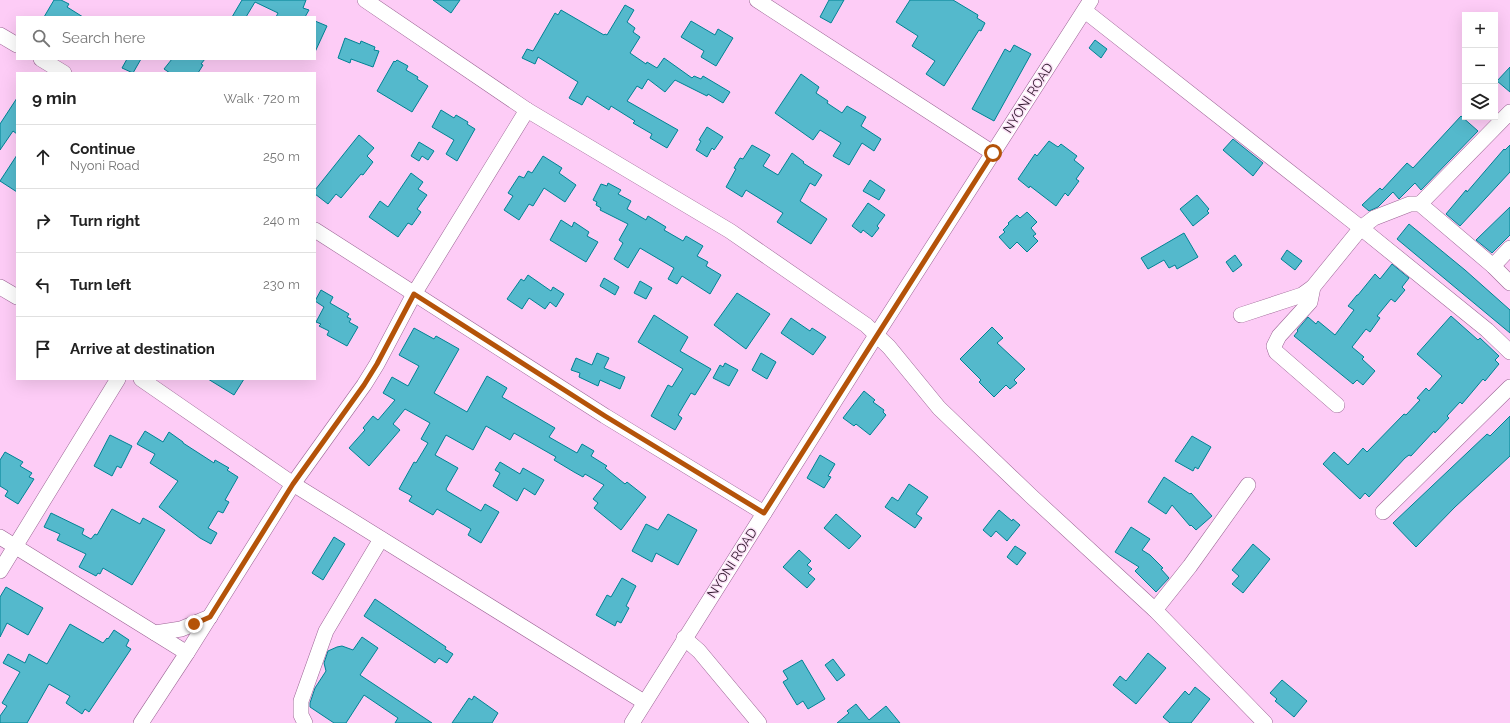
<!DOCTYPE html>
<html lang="en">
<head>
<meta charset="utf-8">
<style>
  :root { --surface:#fff; --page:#f2f2f2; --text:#222; --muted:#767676; --line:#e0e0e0 }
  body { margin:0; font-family:Raleway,sans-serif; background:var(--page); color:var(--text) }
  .controls { position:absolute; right:12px; top:12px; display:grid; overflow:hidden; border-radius:0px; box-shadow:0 4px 16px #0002 }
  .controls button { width:36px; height:36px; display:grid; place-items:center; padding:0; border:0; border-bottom:1px solid var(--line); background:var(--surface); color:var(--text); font:20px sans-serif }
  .stop { position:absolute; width:12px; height:12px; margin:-9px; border:3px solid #b45309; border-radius:50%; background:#fff }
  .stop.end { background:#b45309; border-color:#fff; box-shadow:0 1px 4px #0008 }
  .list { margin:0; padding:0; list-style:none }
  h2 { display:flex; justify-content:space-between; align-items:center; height:52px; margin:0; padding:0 16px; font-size:17px }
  h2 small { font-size:13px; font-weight:400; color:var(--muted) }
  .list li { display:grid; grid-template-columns:26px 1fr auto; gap:12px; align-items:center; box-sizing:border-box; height:64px; padding:0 16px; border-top:1px solid var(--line) }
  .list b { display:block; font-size:15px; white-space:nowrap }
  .list p { margin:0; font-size:13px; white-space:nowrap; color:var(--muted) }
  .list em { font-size:13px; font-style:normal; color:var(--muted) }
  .icon { flex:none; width:22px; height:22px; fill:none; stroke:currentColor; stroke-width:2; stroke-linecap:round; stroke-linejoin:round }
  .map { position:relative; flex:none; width:1510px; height:723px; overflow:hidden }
  .search { position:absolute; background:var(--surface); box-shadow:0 4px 16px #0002; left:16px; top:16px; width:300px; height:44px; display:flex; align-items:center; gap:10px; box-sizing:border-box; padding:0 14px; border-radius:0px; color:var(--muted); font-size:15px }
  .panel { position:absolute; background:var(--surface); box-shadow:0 4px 16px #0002; left:16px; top:72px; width:300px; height:308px; border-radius:0px }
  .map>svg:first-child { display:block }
  .building { fill:#54b9cc; stroke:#008294 }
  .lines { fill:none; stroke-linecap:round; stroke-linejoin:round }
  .minor-casing { stroke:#9c6595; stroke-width:16 }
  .minor { stroke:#fff; stroke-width:15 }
  .route { stroke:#b45309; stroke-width:5 }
  .labels { text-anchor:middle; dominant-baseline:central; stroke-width:3; stroke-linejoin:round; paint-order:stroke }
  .street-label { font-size:13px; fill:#311a2e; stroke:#fbe2f7 }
</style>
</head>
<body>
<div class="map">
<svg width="1510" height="723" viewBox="0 0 1510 723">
  <rect width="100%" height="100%" fill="#fdccf6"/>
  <g class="building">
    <polygon points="54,0 61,0 69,4 67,7 83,17 44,17"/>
    <polygon points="242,0 306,0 303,8 309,10 305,17 276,17 278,13 255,2 246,17 232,17"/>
    <polygon points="433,0 460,0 451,13"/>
    <polygon points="829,0 844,0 831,23 820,17"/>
    <polygon points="910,0 953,0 978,15 977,18 985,23 981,31 979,30 944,86 926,74 935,61 912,46 918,36 896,22"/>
    <polygon points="625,5 634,10 627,22 635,28 633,32 640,37 630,53 646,64 647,62 657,68 664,58 692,78 694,76 701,79 703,76 730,92 723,103 708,94 707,96 675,80 665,92 648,79 642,89 637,86 627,101 678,130 667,148 650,138 652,134 633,123 635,121 611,106 609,110 587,96 582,105 569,98 578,82 538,57 535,64 522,58 527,49 533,51 555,13 558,15 561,10 604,35 605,34 607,35"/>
    <polygon points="315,21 327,26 315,52"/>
    <polygon points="691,21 715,35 718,29 733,38 716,66 701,57 704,51 681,37"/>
    <polygon points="345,38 360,44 361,41 375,47 374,50 379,51 373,67 351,59 350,63 338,58"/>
    <polygon points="1095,40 1107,49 1101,58 1089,48"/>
    <polygon points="1014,45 1031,54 994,121 972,109 1005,49 1010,52"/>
    <polygon points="127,59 141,59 133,73 122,68"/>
    <polygon points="172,59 205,59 201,64 203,65 198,73 170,73 164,69"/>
    <polygon points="397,60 408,66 406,70 418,77 417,79 428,86 412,112 377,91 394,61 395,62"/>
    <polygon points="1510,67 1510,92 1497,81"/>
    <polygon points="801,74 819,87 816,93 828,101 827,103 842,113 847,106 866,117 861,126 881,139 874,151 862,143 849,165 833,156 841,143 820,130 813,140 775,113"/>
    <polygon points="17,98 17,134 13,131 0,150 0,124"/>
    <polygon points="441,110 454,118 456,115 468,122 467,124 475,129 457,161 446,154 454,140 432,127"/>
    <polygon points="1461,116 1478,131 1421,190 1415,183 1399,199 1393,192 1378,207 1369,211 1362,205 1380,188 1382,190 1407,163 1413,168"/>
    <polygon points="707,127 723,137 714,150 712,148 707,157 696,150 701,141 699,140"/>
    <polygon points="359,135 374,148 367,156 373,162 363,175 361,174 341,198 336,194 328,204 315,194 315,190"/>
    <polygon points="1233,139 1263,163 1253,176 1223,150"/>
    <polygon points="1049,141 1058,147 1061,144 1077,156 1074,160 1084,168 1076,179 1079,181 1068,196 1065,193 1056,206 1030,186 1029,188 1018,179 1035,154 1037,156"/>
    <polygon points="419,142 434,151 428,160 422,156 419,161 411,156"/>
    <polygon points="752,145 770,155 763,166 778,175 792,153 804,162 803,163 822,175 815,186 810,183 800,201 827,219 811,244 777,222 783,213 746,190 742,197 726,187 736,169 734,168 740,158 743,159"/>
    <polygon points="1510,145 1510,172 1460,226 1446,214 1466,190 1467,192 1504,149 1505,150"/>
    <polygon points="17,155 17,192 0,181"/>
    <polygon points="543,156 562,168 559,173 576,185 565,202 544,188 533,206 529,204 519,220 504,210 513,196 508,193 519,176 524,178 528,171 532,173"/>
    <polygon points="411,173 423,182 418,189 427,195 417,209 421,212 412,225 408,223 398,237 369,217 380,201 388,207"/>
    <polygon points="870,180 885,190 879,200 863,191"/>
    <polygon points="608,183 621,190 618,194 631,201 627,209 646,220 648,216 666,227 664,230 683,241 686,236 703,246 697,256 708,262 706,266 721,275 710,294 682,276 677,284 668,279 674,268 640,248 628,268 614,259 623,243 619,240 628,224 600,210 601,208 596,205 597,202 593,200 601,184 607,186"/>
    <polygon points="1197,195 1209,209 1207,211 1209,213 1193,226 1180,209"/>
    <polygon points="868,203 885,215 877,226 879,228 872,237 863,230 861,233 852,226"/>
    <polygon points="1510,207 1510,235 1492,253 1476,240"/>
    <polygon points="1027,212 1037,222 1031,228 1036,234 1033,236 1038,241 1027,252 1017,242 1010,249 999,237 1005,232 1003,230 1009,224 1008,223 1017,215 1020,218"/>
    <polygon points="561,220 572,227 574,222 589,232 587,236 598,242 586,262 550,240"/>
    <polygon points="1409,224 1465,270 1510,310 1510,333 1397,239"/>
    <polygon points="1184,233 1198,257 1177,269 1175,265 1169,268 1164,260 1148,269 1141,258"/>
    <polygon points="1287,250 1302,261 1295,270 1281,259"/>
    <polygon points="1235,255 1242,265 1233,272 1226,262"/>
    <polygon points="1392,264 1409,278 1402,287 1405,290 1395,302 1391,299 1377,316 1380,318 1370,332 1366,329 1352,347 1364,357 1362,359 1375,371 1363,385 1357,380 1353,384 1294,336 1298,331 1297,330 1308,317 1316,324 1318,321 1335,335 1354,310 1348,306 1357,295 1358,295 1375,274 1380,279"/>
    <polygon points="528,275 551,291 553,287 564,294 556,307 550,302 545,309 529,298 522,309 507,299 521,279 524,281"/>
    <polygon points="604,278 619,287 615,295 600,286"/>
    <polygon points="640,281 652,288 646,299 634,293"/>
    <polygon points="321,290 333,297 330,303 349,314 347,317 351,319 349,322 358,327 347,346 327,335 329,331 319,326 321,324 316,322 324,307 315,301"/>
    <polygon points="737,293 770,314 746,349 714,325"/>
    <polygon points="654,315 688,337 680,351 711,369 695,395 691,393 678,415 682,418 675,430 651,416 668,385 672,387 683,369 638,342"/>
    <polygon points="1451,316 1478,340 1480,338 1499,356 1495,360 1499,364 1485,381 1483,379 1462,404 1460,402 1447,416 1449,418 1435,433 1434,431 1411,456 1409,455 1405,458 1369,497 1365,493 1360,499 1323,464 1334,452 1348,465 1363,448 1367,452 1404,414 1406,415 1420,400 1417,398 1426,388 1429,391 1442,376 1417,354"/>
    <polygon points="791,318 810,331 812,328 826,337 813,355 781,333"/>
    <polygon points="992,327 1003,338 997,343 1025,369 1014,380 1017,383 1010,389 1006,385 994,397 979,382 981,380 960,359"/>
    <polygon points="414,328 434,339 436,336 459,349 434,393 467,412 487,376 507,388 502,397 555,428 549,437 577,453 582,444 594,451 591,456 607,466 605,468 625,484 627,482 646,497 621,530 594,508 598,503 593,499 604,485 585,474 583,477 574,472 554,460 556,457 514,433 510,440 486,426 473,450 446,435 435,455 458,468 446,489 447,491 481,511 485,504 499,512 481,543 468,535 471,529 437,509 433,515 409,501 412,496 399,489 414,462 416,463 428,443 421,439 430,423 405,409 393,424 400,430 369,466 349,448 365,430 363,428 373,416 378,420 395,400 383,393 392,377 408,386 419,366 399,355"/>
    <polygon points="597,353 609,358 604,368 625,377 620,389 600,380 598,386 579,377 580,373 571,370 576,358 592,365"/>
    <polygon points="761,353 776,362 767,379 752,370"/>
    <polygon points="725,363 738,370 729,386 713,378 720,365 723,367"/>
    <polygon points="208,379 244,379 234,395"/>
    <polygon points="864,391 875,400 873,402 884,410 883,412 886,415 870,435 856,424 854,426 843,418"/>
    <polygon points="1510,416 1510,456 1455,507 1416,547 1393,523 1487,434 1490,436"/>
    <polygon points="145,431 163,442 169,432 183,442 183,443 214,463 215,460 229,468 227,470 238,477 225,500 229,502 223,513 218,511 208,528 217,533 211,544 200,538 159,507 178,481 150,463 155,454 137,444"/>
    <polygon points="110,435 132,446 121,468 117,466 112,476 94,466"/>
    <polygon points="1192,436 1211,447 1198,469 1195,467 1193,471 1175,461"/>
    <polygon points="5,452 23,462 20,466 32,473 29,477 34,479 18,504 5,496 8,491 0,486 0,460"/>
    <polygon points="820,455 835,464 828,476 831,477 824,488 807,478"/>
    <polygon points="500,462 520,474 523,468 544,480 535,495 524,488 517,501 493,486 500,473 495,470"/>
    <polygon points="1164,477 1190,494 1191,493 1212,516 1196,530 1191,525 1190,526 1172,505 1166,514 1148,502"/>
    <polygon points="909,484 928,497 916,514 922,518 915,528 885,507 892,497 898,501"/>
    <polygon points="112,509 140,524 143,518 165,530 132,585 103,568 100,574 98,573 96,576 79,567 86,554 57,540 60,534 44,527 51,513 84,529 82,534 91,539 95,534 97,535"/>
    <polygon points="999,510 1012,521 1013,519 1020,525 1007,541 996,531 991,537 983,530"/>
    <polygon points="668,514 697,530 678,565 656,553 652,562 632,551 646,524 658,530"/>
    <polygon points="836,514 861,536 849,549 824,528"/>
    <polygon points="1131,527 1150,539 1142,550 1150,555 1163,568 1161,569 1169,578 1156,592 1135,571 1139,567 1115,552"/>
    <polygon points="334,537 345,544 323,580 312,573"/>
    <polygon points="1253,544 1270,559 1243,593 1232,584 1239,576 1232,570"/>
    <polygon points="1015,546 1026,553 1017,565 1007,557"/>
    <polygon points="799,550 811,561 807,565 812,569 808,573 815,579 807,588 783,567"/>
    <polygon points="622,578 636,586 626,606 629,608 621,623 617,621 615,626 596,615 607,595 611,597"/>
    <polygon points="6,587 43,608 28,635 7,623 0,637 0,597"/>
    <polygon points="375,599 446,647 445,649 453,654 447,663 439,658 435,663 364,616"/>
    <polygon points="70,624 103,643 107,638 108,639 114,630 129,640 126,646 131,649 89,712 85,709 82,714 66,703 70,696 49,684 27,723 0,723 0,716 7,706 2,703 20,672 3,663 8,654 25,663 29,654 47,664"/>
    <polygon points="362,637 378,648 360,675 432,723 395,723 398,718 364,695 346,723 334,723 310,707 310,703 315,688 326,671 324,663 328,651 337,647 342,646 353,650"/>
    <polygon points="1148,653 1166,668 1136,704 1113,685 1120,676 1126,681"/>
    <polygon points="833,659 845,675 837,681 825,665"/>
    <polygon points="802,660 825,699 808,709 803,701 797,705 783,682 788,679 783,671"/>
    <polygon points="1282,680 1307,701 1294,717 1275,701 1277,699 1270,693"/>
    <polygon points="1195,687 1210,699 1191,723 1170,723 1163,717 1185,691 1189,695"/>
    <polygon points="474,696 498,713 492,723 452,723 469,698 472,700"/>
    <polygon points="856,704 869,720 886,706 900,723 837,723 849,713 847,711"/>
  </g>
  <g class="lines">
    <g class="minor-casing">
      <g id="minor">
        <polyline points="365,0 527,110 730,231 866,325 889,347 939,408 1031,496 1155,610 1265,723"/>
        <polyline points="757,0 993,153"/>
        <polyline points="1085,11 1361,228 1487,330 1510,352"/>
        <polyline points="0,35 17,45"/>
        <polyline points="41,59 64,73"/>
        <polyline points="1420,204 1510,112"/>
        <polyline points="315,230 605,416 764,513"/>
        <polyline points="1493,266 1510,248"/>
        <polyline points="0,287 17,297"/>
        <polyline points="1241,315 1302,295 1313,287"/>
        <polyline points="141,379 293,484 644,702"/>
        <polyline points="1337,405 1276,352 1274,346 1279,336 1310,302 1313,287 1361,228 1374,218 1410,204 1420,204 1493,266 1510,283"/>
        <polyline points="1383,512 1510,387"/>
        <polyline points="0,537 187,653 293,484 364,385 377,364 414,294 527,110"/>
        <polyline points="0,571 118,379"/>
        <polyline points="1155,610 1190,566 1248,485"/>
        <polyline points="155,633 181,629 210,617"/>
        <polyline points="684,638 699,651 759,723"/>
        <polyline points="141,723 187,653"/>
        <polyline points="305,723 301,715 301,701 326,631 381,539"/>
        <polyline points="632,723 880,329 1091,0"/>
      </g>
    </g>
    <use href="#minor" class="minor"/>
  </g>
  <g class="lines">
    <polyline class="route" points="194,624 210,617 293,484 364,385 377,364 414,294 605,416 764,513 993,153"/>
  </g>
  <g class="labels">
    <g class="street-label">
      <text transform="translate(1028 98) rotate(-57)">NYONI ROAD</text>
      <text transform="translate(732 563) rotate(-57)">NYONI ROAD</text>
    </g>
  </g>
</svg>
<div class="controls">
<button>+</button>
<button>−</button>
<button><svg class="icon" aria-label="layers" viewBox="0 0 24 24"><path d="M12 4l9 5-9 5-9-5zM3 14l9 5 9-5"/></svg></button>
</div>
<div class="stop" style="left:993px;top:153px"></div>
<div class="stop end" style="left:194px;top:624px"></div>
<div class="search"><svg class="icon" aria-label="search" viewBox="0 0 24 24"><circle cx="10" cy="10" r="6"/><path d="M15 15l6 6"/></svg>Search here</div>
<section class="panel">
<h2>9 min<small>Walk · 720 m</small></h2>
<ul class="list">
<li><svg class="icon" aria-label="ahead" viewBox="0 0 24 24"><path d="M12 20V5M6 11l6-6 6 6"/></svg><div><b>Continue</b><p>Nyoni Road</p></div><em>250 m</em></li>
<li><svg class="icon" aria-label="right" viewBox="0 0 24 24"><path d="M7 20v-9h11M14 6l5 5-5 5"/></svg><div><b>Turn right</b></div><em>240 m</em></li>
<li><svg class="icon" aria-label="left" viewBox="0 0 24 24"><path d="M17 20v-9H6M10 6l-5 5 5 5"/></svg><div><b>Turn left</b></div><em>230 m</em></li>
<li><svg class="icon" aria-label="arrive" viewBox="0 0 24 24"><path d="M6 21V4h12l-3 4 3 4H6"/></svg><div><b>Arrive at destination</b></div></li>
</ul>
</section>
</div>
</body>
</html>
